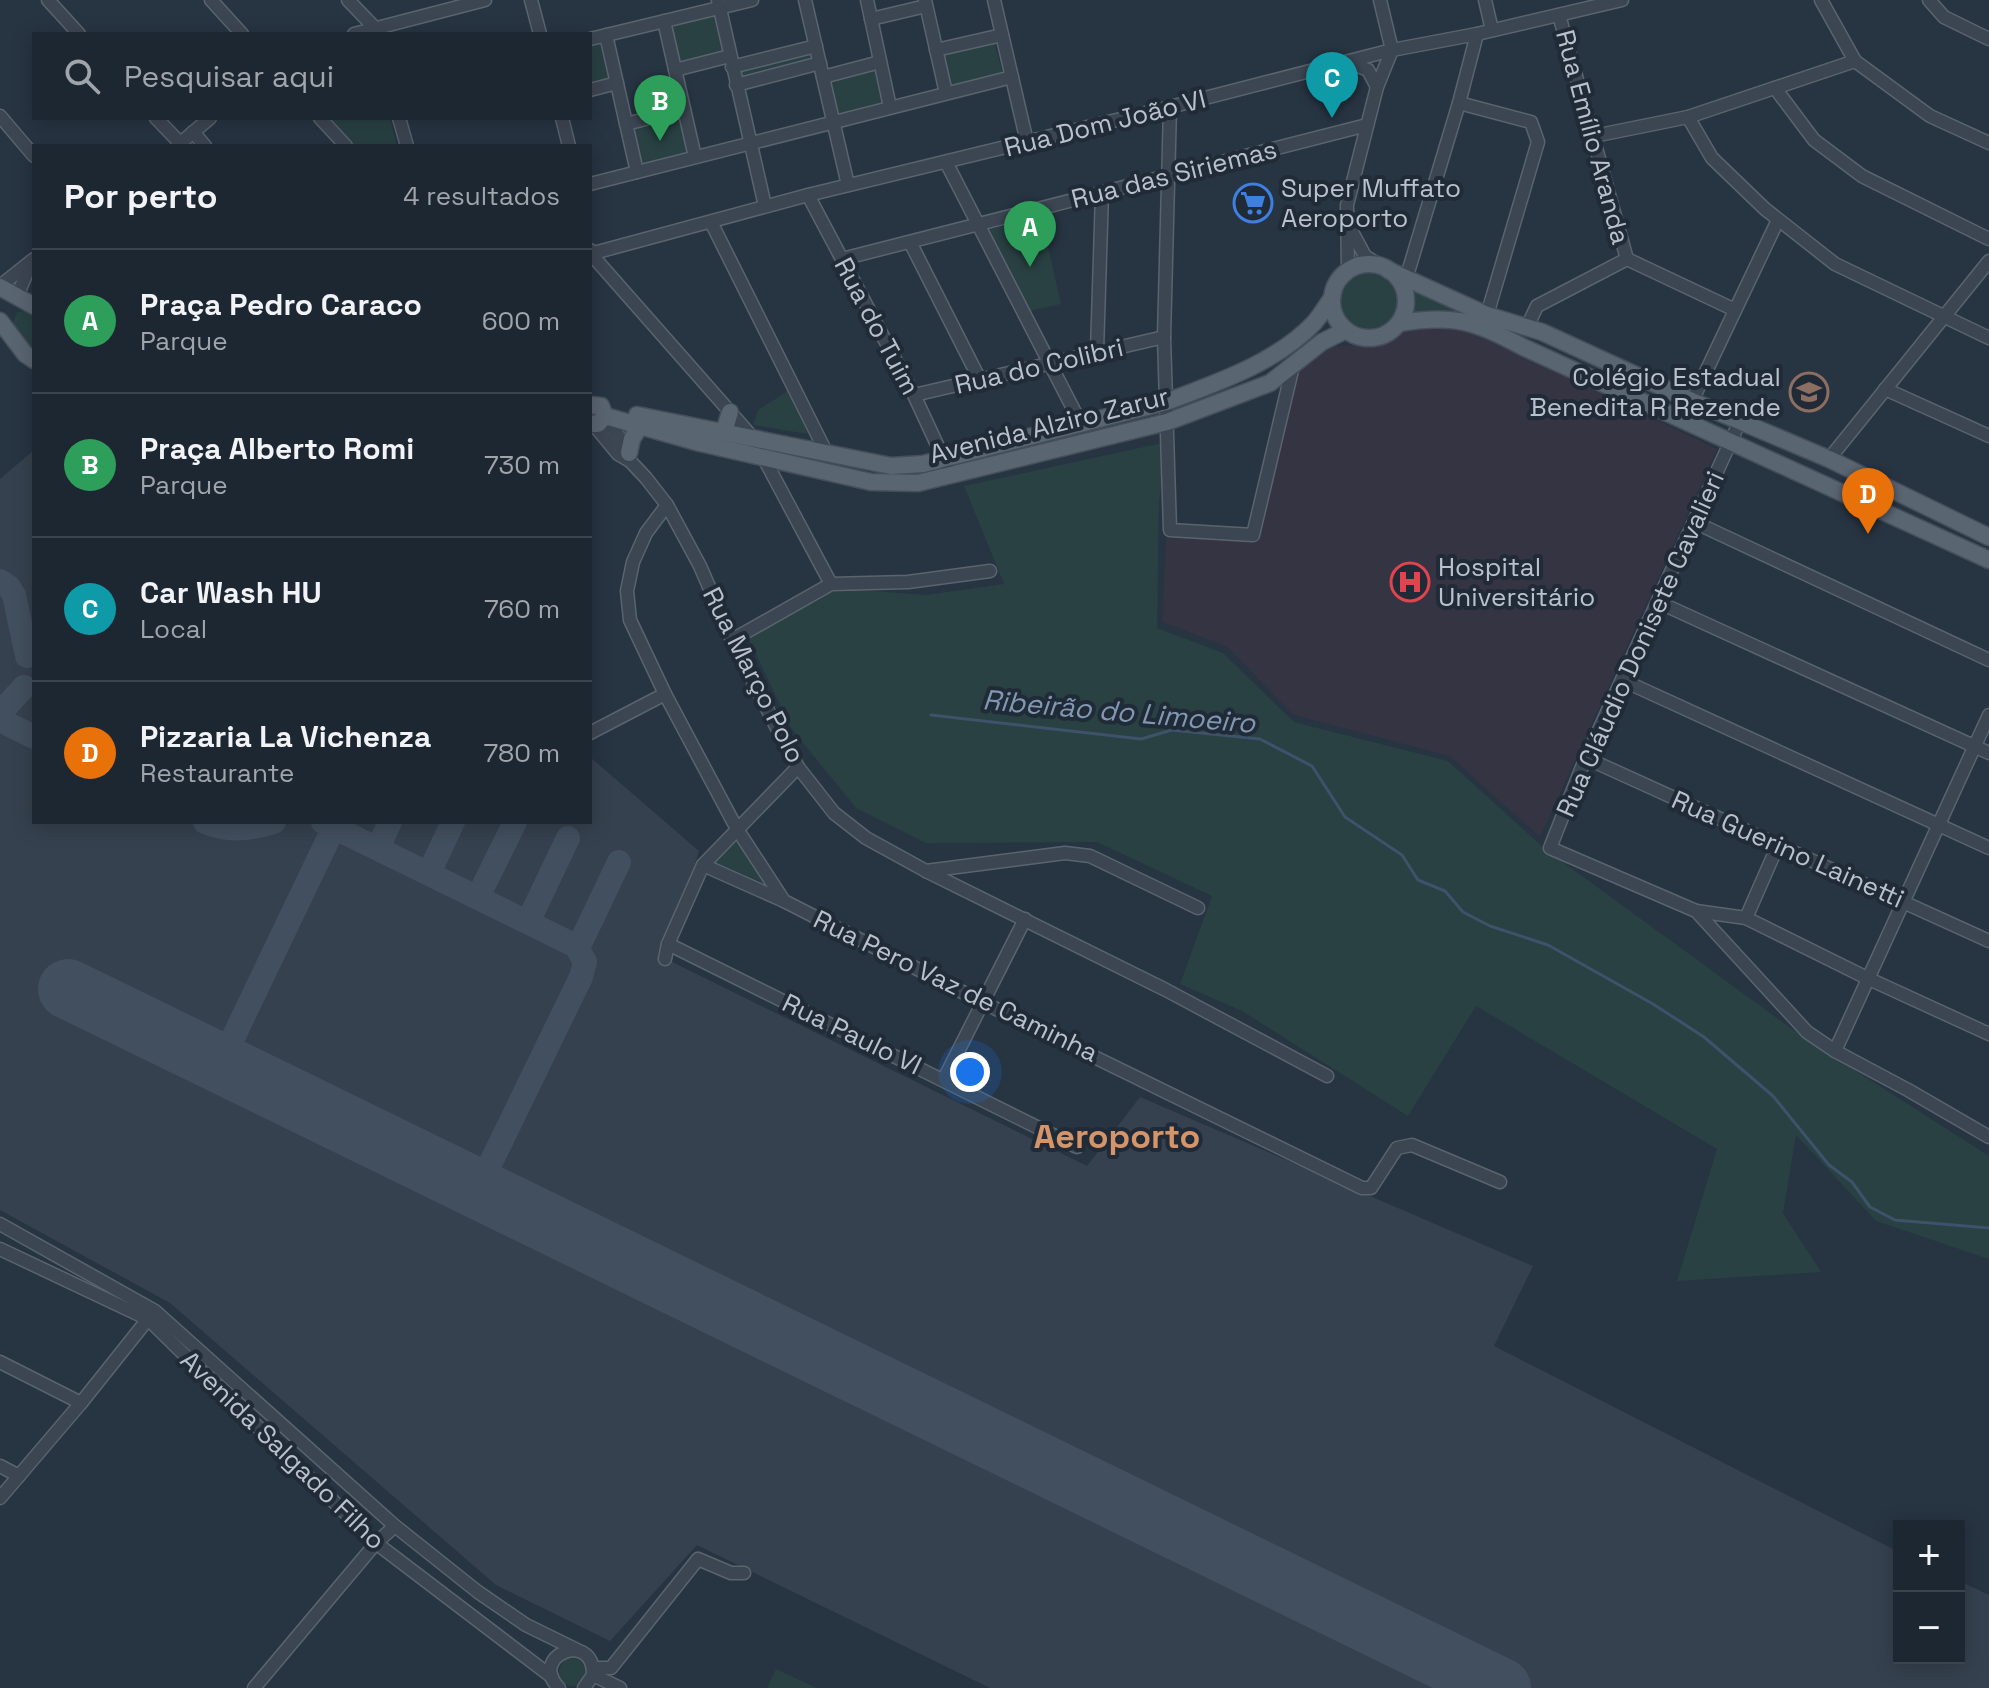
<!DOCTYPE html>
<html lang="pt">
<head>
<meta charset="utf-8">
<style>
  :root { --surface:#1d2732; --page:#2a333e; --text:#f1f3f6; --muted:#a0a5ac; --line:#3b444d; --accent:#0b8043 }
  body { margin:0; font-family:"Space Grotesk",sans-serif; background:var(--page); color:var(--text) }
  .controls { position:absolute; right:24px; bottom:24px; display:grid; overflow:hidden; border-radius:0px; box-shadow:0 4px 20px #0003 }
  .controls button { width:72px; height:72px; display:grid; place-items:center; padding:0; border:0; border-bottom:2px solid var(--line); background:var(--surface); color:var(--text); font:40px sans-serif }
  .you { position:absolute; left:970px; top:1072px; width:28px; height:28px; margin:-20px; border:6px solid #fff; border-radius:50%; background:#1a73e8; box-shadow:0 0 0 12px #1a73e833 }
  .badge { display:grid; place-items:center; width:52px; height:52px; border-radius:50%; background:var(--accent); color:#fff; font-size:26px; font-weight:700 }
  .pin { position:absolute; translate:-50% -66px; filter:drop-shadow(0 2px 4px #0008) }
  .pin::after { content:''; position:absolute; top:42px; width:28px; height:24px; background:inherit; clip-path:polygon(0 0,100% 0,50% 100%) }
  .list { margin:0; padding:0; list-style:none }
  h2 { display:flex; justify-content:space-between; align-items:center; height:104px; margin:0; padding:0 32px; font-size:34px }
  h2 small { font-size:26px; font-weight:400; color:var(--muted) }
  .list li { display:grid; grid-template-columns:52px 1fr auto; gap:24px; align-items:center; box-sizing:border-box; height:144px; padding:0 32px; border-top:2px solid var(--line) }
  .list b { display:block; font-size:30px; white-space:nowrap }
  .list p { margin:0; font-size:26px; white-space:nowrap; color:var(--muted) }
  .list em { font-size:26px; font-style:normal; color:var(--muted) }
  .icon { flex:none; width:44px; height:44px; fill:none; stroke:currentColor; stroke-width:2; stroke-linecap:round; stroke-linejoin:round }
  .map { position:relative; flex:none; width:1989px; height:1688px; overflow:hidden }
  .search { position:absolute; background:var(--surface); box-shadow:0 4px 20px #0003; left:32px; top:32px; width:560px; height:88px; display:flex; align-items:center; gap:20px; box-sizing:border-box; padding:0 28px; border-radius:0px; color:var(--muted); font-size:30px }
  .panel { position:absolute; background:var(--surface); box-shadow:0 4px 20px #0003; left:32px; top:144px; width:560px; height:680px; border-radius:0px }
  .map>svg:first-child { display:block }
  .medical { fill:#353443 }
  .airport { fill:#36414f }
  .green { fill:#294143 }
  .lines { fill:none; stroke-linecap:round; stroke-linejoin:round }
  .stream { stroke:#3e526a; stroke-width:3 }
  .taxiway { stroke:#424f5e; stroke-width:24 }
  .runway { stroke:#424f5e; stroke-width:60 }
  .minor-casing { stroke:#5a646f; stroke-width:15 }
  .major-casing { stroke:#454f5b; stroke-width:19 }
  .minor { stroke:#3c4652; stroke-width:12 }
  .major { stroke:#5a6572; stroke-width:16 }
  .labels { text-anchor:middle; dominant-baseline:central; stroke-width:8; stroke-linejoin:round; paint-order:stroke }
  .street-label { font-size:26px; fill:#b9c1cc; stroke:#202b37 }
  .poi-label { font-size:26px; fill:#b9c1cc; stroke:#202b37; text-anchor:start }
  .water-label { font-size:28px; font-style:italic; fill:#8198b2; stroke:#202b37 }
  .district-label { font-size:34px; font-weight:bold; fill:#d4956b; stroke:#202b37 }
</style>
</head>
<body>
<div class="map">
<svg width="1989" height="1688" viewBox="0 0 1989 1688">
  <rect width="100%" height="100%" fill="#273442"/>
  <polygon class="medical" points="1417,326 1463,327 1717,449 1540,837 1450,756 1294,715 1226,646 1162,622 1166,537 1258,540 1299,366 1320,356 1333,346 1371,345"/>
  <polygon class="airport" points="34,450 34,822 590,822 590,757 699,851 666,959 1087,1166 1140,1097 1533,1266 1494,1346 1899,1552 1899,1658 1959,1658 1959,1581 1989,1595 1989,1688 990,1688 697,1545 610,1641 496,1585 170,1303 0,1210 0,479"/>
  <g class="green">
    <polygon points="717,12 726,53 678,65 669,24"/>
    <polygon points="602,40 612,80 590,86 590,43"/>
    <polygon points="994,42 1003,74 950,88 942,53"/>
    <polygon points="813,50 816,61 739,81 736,69"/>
    <polygon points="878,66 887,105 836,118 828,79"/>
    <polygon points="680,114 690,155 640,166 631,127"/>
    <polygon points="330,118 390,118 397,146 355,146"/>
    <polygon points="1041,216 1061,304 1029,311 987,230"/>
    <circle cx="1370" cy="301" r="29"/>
    <polygon points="1409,286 1519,332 1517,338 1410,317 1412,296"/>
    <polygon points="29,311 34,314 34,350 15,333 12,326 17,312"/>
    <polygon points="789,390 808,434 753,425 758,410"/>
    <polygon points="1162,443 1164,470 1159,501 1157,628 1223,653 1294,722 1448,761 1545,849 1803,1037 1989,1156 1989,1259 1876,1221 1796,1135 1783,1213 1821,1272 1677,1281 1717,1149 1476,1006 1408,1116 1242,1011 1180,984 1212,896 1097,842 926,843 856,808 791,728 747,636 834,588 926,595 1004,584 964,486"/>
    <polygon points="736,833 766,884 714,862"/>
    <circle cx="573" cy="1672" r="14"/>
    <polygon points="776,1669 817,1688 767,1688"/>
  </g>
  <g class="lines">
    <polyline class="stream" points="931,715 1141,739 1172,730 1260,739 1312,766 1345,817 1402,855 1418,880 1445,891 1463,912 1490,926 1548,945 1653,1004 1704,1037 1773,1096 1829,1165 1852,1182 1870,1207 1895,1220 1989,1228"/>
    <g class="taxiway">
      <polyline points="0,581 9,587 14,595 27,656"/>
      <polyline points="0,713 24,687"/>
      <polyline points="0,720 34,737"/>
      <path d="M205,822c25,10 45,7 69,0"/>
      <polyline points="323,822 576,946 585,962 581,977 478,1189"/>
      <polyline points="378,848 390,822"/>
      <polyline points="429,873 453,822"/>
      <polyline points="478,897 515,822"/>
      <polyline points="528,922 568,838"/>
      <polyline points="578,948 619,862"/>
      <polyline points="221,1063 334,827"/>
    </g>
    <polyline class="runway" points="68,989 1501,1688"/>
    <g class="minor-casing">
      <g id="minor">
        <polyline points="48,0 79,34"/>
        <polyline points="211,0 242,34"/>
        <polyline points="348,0 375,28 377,34"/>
        <polyline points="531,0 540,34"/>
        <polyline points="718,0 765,206"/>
        <polyline points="805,0 848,185"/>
        <polyline points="867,0 890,107"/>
        <polyline points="925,0 946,93"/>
        <polyline points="994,0 1027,142"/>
        <polyline points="1485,0 1492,30"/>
        <polyline points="1821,0 1855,61 1930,116 1989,143"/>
        <polyline points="1929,0 1944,17 1989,39"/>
        <polyline points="1559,15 1627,259"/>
        <polyline points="871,19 926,6"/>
        <polyline points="664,21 695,157"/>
        <polyline points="354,34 485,0"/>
        <polyline points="606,35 637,172"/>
        <polyline points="590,39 752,0"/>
        <polyline points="936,50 1002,35"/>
        <polyline points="1349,62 1368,70 1377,87"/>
        <polyline points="732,67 816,46"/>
        <polyline points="675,70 730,56"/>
        <polyline points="823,77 880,62"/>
        <polyline points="736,85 820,63"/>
        <polyline points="1775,88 1814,140 1862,176 1989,239"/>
        <polyline points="590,90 617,83"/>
        <polyline points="1459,103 1531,122 1538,142 1487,315"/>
        <polyline points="1170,107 1164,337 1170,530 1253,535 1293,366"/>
        <polyline points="0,116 34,156"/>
        <polyline points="1688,117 1712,158 1765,209 1835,264 1989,338"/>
        <polyline points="156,118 180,143"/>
        <polyline points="320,118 346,146"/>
        <polyline points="399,118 407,146"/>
        <polyline points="562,118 569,146"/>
        <polyline points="626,124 684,109"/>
        <polyline points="193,132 205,146"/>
        <polyline points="1594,136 1688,117 1855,61"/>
        <polyline points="177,146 210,118"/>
        <polyline points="946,162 1081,424"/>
        <polyline points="590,184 1012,77"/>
        <polyline points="808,195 914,395 947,466"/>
        <polyline points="711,222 827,454"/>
        <polyline points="1351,230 1365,256 1379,265"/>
        <polyline points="910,242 980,380"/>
        <polyline points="590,250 591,254 753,438 831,584"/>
        <polyline points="590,254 808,195 1170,107 1392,50 1477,34 1622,0"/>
        <polyline points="842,259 1367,125"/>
        <polyline points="1627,259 1735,310"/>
        <polyline points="1348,270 1347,205 1377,87 1392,50 1380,0"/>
        <polyline points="1406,279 1459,103 1477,34"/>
        <polyline points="0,286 34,259"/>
        <polyline points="17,296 31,263"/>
        <polyline points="1527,327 1537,306 1627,259"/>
        <polyline points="1097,351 1102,193"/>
        <polyline points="1885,389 1989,436"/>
        <polyline points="914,395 1164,337"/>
        <polyline points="1692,401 1778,220"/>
        <polyline points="604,419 618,435 629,458"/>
        <polyline points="1740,421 1582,767 1550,848 1696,911 1807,1032 1835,1051 1908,1090 1989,1137"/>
        <polyline points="594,425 618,454 630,461 646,478 667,505 700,566 732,640 779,732 798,767 834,813 866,838 926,871 1166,990 1327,1076"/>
        <polyline points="1829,459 1989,261"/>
        <polyline points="667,505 646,533 633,562 627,591 630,620 665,694 737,829 784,901 982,1002 1362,1188 1371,1188 1397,1148 1412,1145 1500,1182"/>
        <polyline points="1694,522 1989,660"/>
        <polyline points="1658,602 1989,753"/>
        <polyline points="732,640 831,584 908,582 990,571"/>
        <polyline points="1622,680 1989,848"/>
        <polyline points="590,733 665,694"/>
        <polyline points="1586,758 1989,941"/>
        <polyline points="703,865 784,901"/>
        <polyline points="926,871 1065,853 1090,856 1198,908"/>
        <polyline points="1696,911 1746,918 1867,978 1989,1034"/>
        <polyline points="1746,918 1778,845"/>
        <polyline points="668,944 1077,1147"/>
        <polyline points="665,959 668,944 703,865 798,767"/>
        <polyline points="1835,1051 1989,715"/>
        <polyline points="944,1079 1025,919"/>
        <polyline points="0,1224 155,1311 395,1526 478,1592 526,1625 577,1650"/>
        <polyline points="0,1249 148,1319 376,1543 552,1677"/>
        <polyline points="0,1362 81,1403"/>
        <polyline points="0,1466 19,1476"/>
        <polyline points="0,1498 81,1403 152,1314"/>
        <polyline points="593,1668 611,1668 698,1559 731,1573 744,1573"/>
        <polyline points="593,1675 620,1688"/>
        <polyline points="254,1688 376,1543 395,1526"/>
        <path d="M559,1688c-32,-32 35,-59 34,-13l-9,13"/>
      </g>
    </g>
    <g class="major-casing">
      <g id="major">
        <circle cx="1369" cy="301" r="37"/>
        <polyline points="1388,270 1487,315 1542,332 1692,401 1829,459 1989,537"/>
        <polyline points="0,287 34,306"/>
        <polyline points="0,321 25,354 34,360"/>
        <path d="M1399,323c56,-9 75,-2 124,24l466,213"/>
        <polyline points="590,405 601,406 605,416 598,424 590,424"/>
        <path d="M637,415l254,51 32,-2 243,-62c50,-19 110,-39 148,-79 7,-8 12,-17 18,-25"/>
        <polyline points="605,416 700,443 871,482 918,483 1167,422 1270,383 1322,342 1346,330"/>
        <polyline points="724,432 730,412"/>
        <polyline points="629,453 632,439 640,426"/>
      </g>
    </g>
    <use href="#minor" class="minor"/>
    <use href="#major" class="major"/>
  </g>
  <defs>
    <g id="supermarket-ring" transform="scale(2)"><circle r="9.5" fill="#202b37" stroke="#3f7fe0" stroke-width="1.5"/><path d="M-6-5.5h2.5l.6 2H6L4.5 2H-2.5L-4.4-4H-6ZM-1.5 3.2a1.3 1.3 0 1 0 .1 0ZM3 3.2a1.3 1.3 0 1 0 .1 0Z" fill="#3f7fe0"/></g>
    <g id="school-ring" transform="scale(2)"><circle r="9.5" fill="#202b37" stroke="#8d6e63" stroke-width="1.5"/><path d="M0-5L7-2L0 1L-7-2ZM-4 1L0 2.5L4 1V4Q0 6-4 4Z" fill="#8d6e63"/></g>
    <g id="hospital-ring" transform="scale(2)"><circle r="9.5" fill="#202b37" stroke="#e0444e" stroke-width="1.5"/><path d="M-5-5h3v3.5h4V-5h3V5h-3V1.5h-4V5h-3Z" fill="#e0444e"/></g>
  </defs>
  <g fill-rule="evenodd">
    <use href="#supermarket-ring" x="1253" y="203"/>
    <use href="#school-ring" x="1809" y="392"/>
    <use href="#hospital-ring" x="1410" y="582"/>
  </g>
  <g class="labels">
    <g class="street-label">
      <text transform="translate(1105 123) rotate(-14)">Rua Dom João VI</text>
      <text transform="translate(1593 137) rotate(75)">Rua Emílio Aranda</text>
      <text transform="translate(1174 174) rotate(-14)">Rua das Siriemas</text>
      <text transform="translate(877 326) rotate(62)">Rua do Tuim</text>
      <text transform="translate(1039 366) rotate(-13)">Rua do Colibri</text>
      <text transform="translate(1049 425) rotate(-14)">Avenida Alziro Zarur</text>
      <text transform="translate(1640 644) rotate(-66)">Rua Cláudio Donisete Cavalieri</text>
      <text transform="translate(754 675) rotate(63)">Rua Março Polo</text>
      <text transform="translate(1788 849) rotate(24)">Rua Guerino Lainetti</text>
      <text transform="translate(956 986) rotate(26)">Rua Pero Vaz de Caminha</text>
      <text transform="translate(852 1034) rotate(26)">Rua Paulo VI</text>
      <text transform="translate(283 1450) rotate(44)">Avenida Salgado Filho</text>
    </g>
    <g class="poi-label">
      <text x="1281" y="188">Super Muffato<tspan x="1281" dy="30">Aeroporto</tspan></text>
      <text x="1781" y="377" text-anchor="end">Colégio Estadual<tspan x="1781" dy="30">Benedita R Rezende</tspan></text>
      <text x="1438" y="567">Hospital<tspan x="1438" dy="30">Universitário</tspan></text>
    </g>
    <g class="water-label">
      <text transform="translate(1119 711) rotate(5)">Ribeirão do Limoeiro</text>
    </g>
    <g class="district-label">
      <text x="1117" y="1136">Aeroporto</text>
    </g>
  </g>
</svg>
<div class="controls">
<button>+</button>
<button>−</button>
</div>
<div class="you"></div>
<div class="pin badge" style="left:1030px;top:267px;background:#2e9e5b">A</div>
<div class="pin badge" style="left:660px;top:141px;background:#2e9e5b">B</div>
<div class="pin badge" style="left:1332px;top:118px;background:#0f9aa8">C</div>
<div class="pin badge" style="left:1868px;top:534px;background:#e8710a">D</div>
<div class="search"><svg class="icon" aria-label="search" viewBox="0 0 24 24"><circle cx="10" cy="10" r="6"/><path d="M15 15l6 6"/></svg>Pesquisar aqui</div>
<section class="panel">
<h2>Por perto<small>4 resultados</small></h2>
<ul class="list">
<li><span class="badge" style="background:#2e9e5b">A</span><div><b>Praça Pedro Caraco</b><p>Parque</p></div><em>600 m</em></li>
<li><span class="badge" style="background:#2e9e5b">B</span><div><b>Praça Alberto Romi</b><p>Parque</p></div><em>730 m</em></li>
<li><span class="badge" style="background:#0f9aa8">C</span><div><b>Car Wash HU</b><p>Local</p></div><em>760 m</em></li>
<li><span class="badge" style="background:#e8710a">D</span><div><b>Pizzaria La Vichenza</b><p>Restaurante</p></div><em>780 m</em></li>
</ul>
</section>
</div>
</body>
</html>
